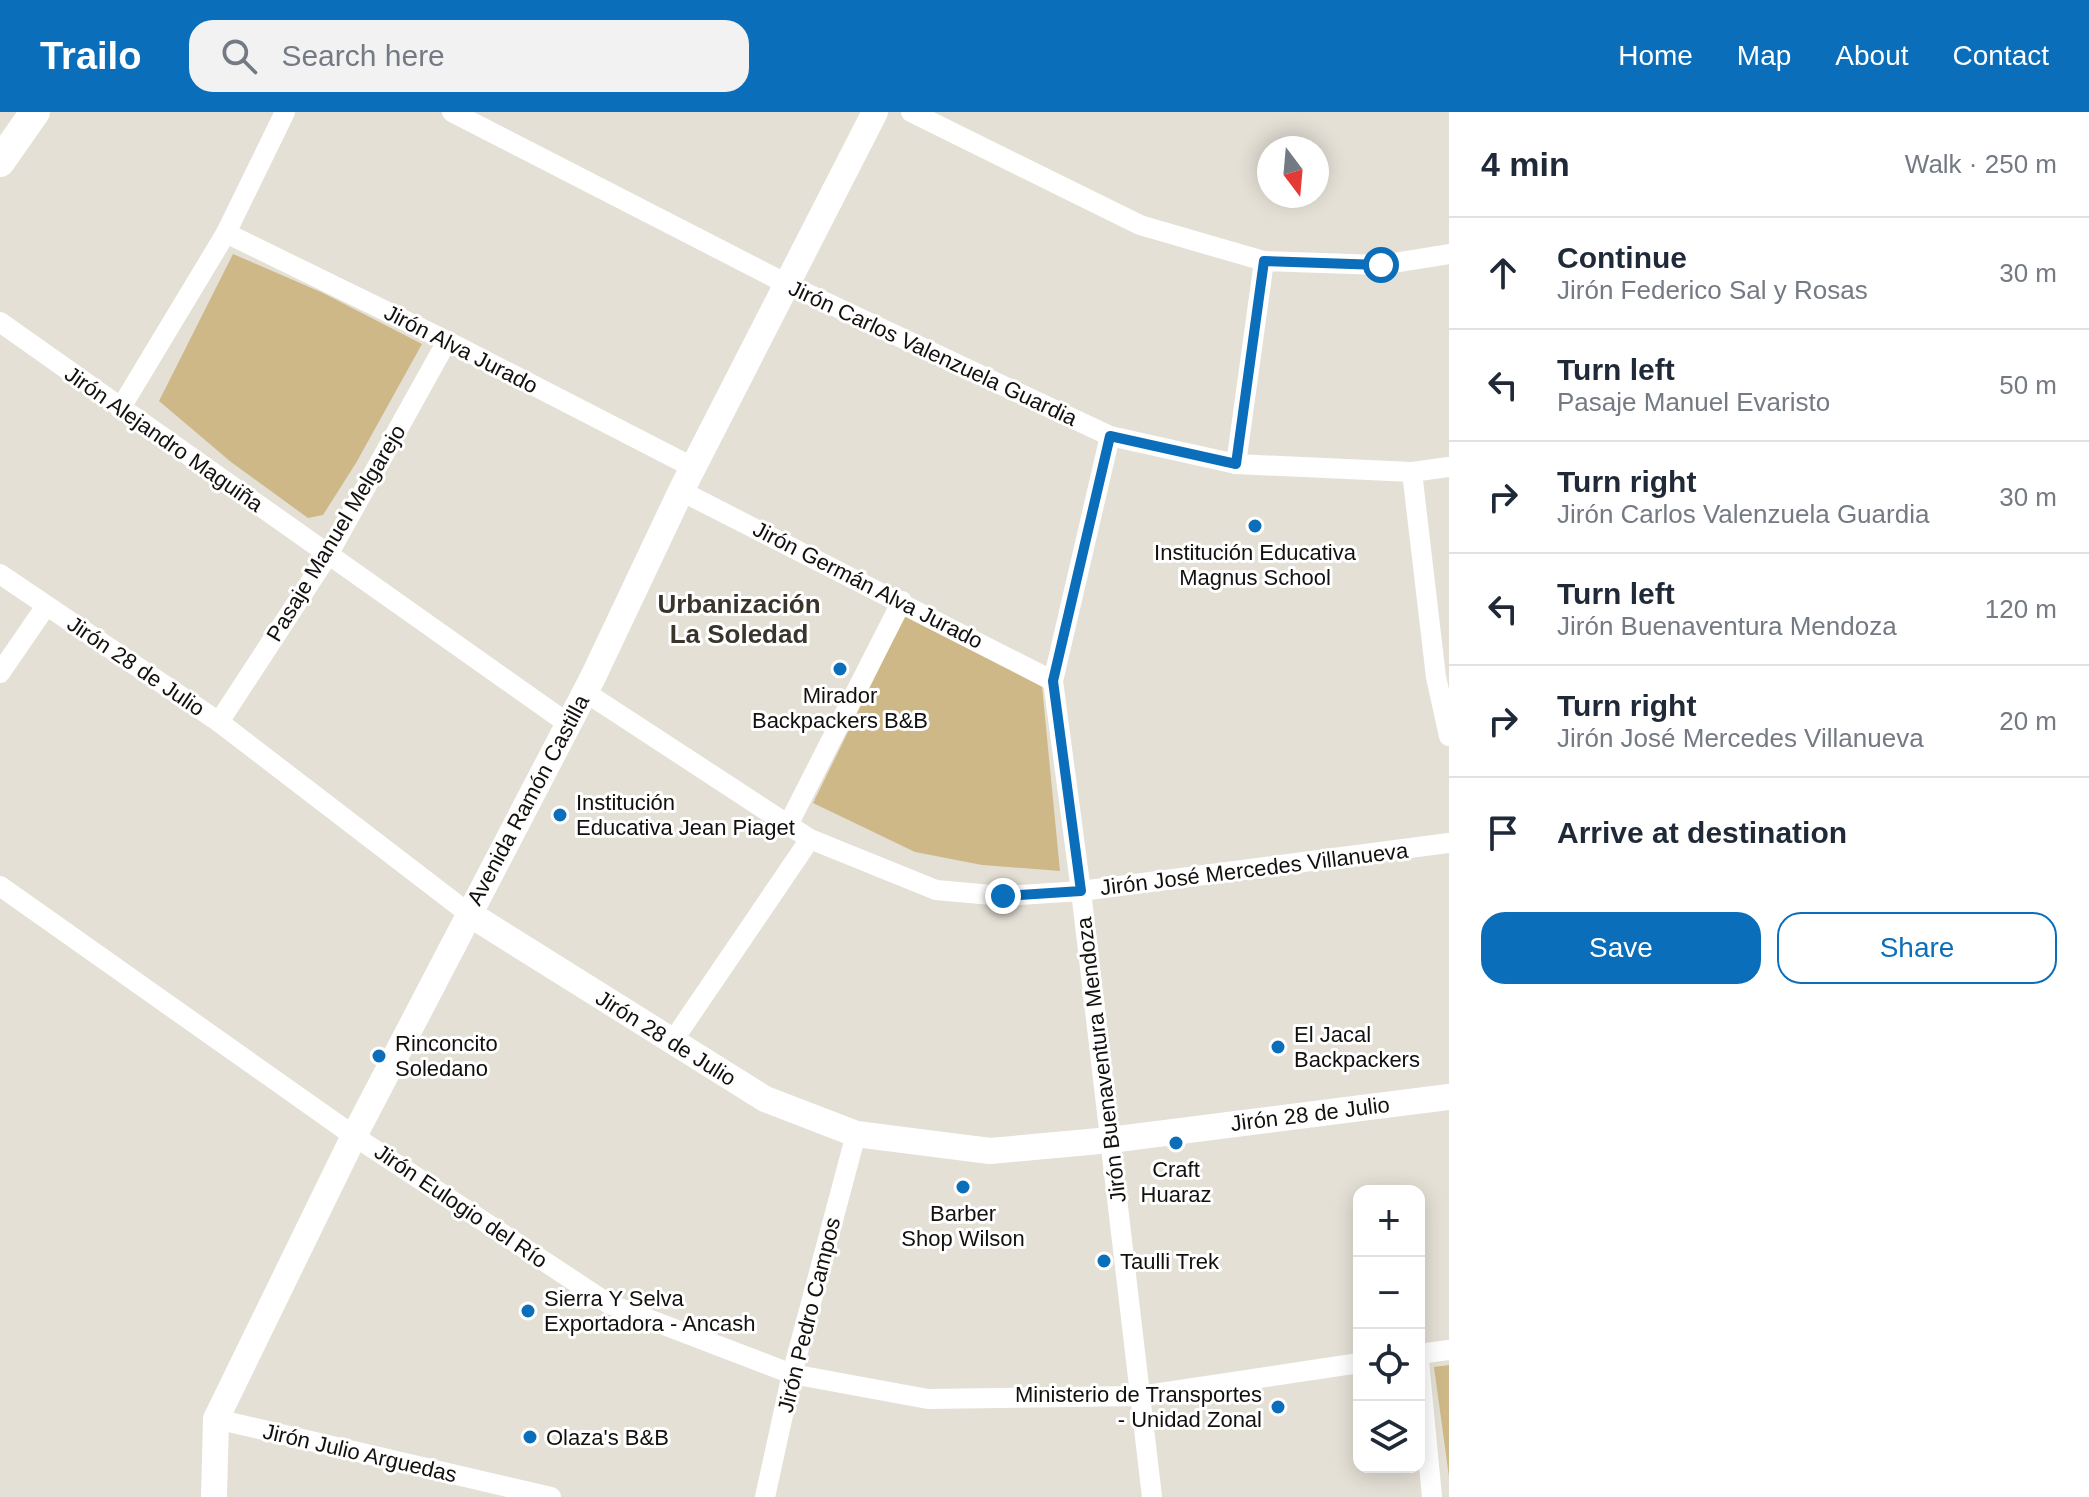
<!DOCTYPE html>
<html lang="en">
<head>
<meta charset="utf-8">
<style>
  :root { --surface:#fff; --page:#f2f2f3; --text:#1f2937; --muted:#747a83; --line:#e0e1e3; --accent:#0a6eba }
  body { margin:0; font-family:Arial,sans-serif; background:var(--page); color:var(--text) }
  .controls { position:absolute; right:24px; bottom:24px; display:grid; overflow:hidden; border-radius:16px; box-shadow:0 4px 20px #0003 }
  .controls button { width:72px; height:72px; display:grid; place-items:center; padding:0; border:0; border-bottom:2px solid var(--line); background:var(--surface); color:var(--text); font:40px sans-serif }
  .compass { position:absolute; left:1257px; top:24px; width:72px; height:72px; border-radius:50%; background:var(--surface); box-shadow:0 4px 20px #0003; rotate:164deg }
  .stop { position:absolute; width:24px; height:24px; margin:-18px; border:6px solid #0a6eba; border-radius:50%; background:#fff }
  .stop.end { background:#0a6eba; border-color:#fff; box-shadow:0 2px 8px #0008 }
  .list { margin:0; padding:0; list-style:none }
  h2 { display:flex; justify-content:space-between; align-items:center; height:104px; margin:0; padding:0 32px; font-size:34px }
  h2 small { font-size:26px; font-weight:400; color:var(--muted) }
  .list li { display:grid; grid-template-columns:52px 1fr auto; gap:24px; align-items:center; box-sizing:border-box; height:112px; padding:0 32px; border-top:2px solid var(--line) }
  .list b { display:block; font-size:30px; white-space:nowrap }
  .list p { margin:0; font-size:26px; white-space:nowrap; color:var(--muted) }
  .list em { font-size:26px; font-style:normal; color:var(--muted) }
  .actions { display:flex; gap:16px; padding:24px 32px }
  .actions a { flex:1; padding:18px 0; border:2px solid var(--accent); border-radius:24px; text-align:center; font-size:28px; color:var(--accent) }
  .actions .main { background:var(--accent); color:#fff }
  .icon { flex:none; width:44px; height:44px; fill:none; stroke:currentColor; stroke-width:2; stroke-linecap:round; stroke-linejoin:round }
  .map { position:relative; flex:none; width:1449px; height:1385px; overflow:hidden }
  header { display:flex; align-items:center; gap:48px; box-sizing:border-box; height:112px; padding:0 40px; background:var(--accent); color:#fff }
  header strong { font-size:38px }
  nav { display:flex; gap:44px; margin-inline-start:auto; font-size:28px }
  .search { width:560px; height:72px; background:var(--page); display:flex; align-items:center; gap:20px; box-sizing:border-box; padding:0 28px; border-radius:24px; color:var(--muted); font-size:30px }
  main { display:flex }
  aside { flex:1; background:var(--surface) }
  .map>svg:first-child { display:block }
  .green { fill:#ceb888 }
  .lines { fill:none; stroke-linecap:round; stroke-linejoin:round }
  .minor { stroke:#fff; stroke-width:20 }
  .tertiary { stroke:#fff; stroke-width:26 }
  .secondary { stroke:#fff; stroke-width:30 }
  .route { stroke:#0a6eba; stroke-width:10 }
  .poi-dot { fill:#0a6eba; stroke:#fff; stroke-width:3 }
  .labels { text-anchor:middle; dominant-baseline:central; stroke-width:6; stroke-linejoin:round; paint-order:stroke }
  .street-label { font-size:22px; fill:#13110e; stroke:#fff }
  .poi-label { font-size:22px; fill:#13110e; stroke:#fff; text-anchor:start }
  .quarter-label { font-size:26px; font-weight:bold; fill:#39352d; stroke:#fff }
</style>
</head>
<body>
<header>
<strong>Trailo</strong>
<div class="search"><svg class="icon" aria-label="search" viewBox="0 0 24 24"><circle cx="10" cy="10" r="6"/><path d="M15 15l6 6"/></svg>Search here</div>
<nav><a>Home</a><a>Map</a><a>About</a><a>Contact</a></nav>
</header>
<main>
<div class="map">
<svg width="1449" height="1385" viewBox="0 0 1449 1385">
  <rect width="100%" height="100%" fill="#e5e0d6"/>
  <g class="green">
    <polygon points="233,142 323,181 422,232 356,351 323,403 308,406 231,350 159,289"/>
    <polygon points="906,502 1042,574 1060,759 982,753 915,740 813,691"/>
    <polygon points="1449,1253 1449,1365 1434,1255"/>
  </g>
  <g class="lines">
    <g class="minor">
      <polyline points="452,0 787,172 1110,324 1236,352 1412,360 1449,355"/>
      <polyline points="911,0 1140,113 1264,149 1381,153 1449,142"/>
      <polyline points="226,121 447,229 694,356"/>
      <polyline points="0,210 567,611"/>
      <polyline points="120,297 226,121 285,0"/>
      <polyline points="1110,324 1053,569 1081,779 1152,1385"/>
      <polyline points="1236,352 1264,149"/>
      <polyline points="1412,360 1436,565 1449,624"/>
      <polyline points="681,379 1053,569"/>
      <polyline points="0,462 219,610 468,801"/>
      <polyline points="0,561 46,494"/>
      <polyline points="585,580 810,727 936,778 1003,784 1081,779 1449,731"/>
      <polyline points="219,610 328,443 447,229"/>
      <polyline points="788,713 902,489"/>
      <polyline points="0,774 354,1024 609,1192 792,1262 928,1287 1140,1284 1359,1251"/>
      <polyline points="672,930 810,727"/>
      <polyline points="1419,1242 1449,1238"/>
      <polyline points="1419,1249 1432,1385"/>
      <polyline points="216,1307 551,1385"/>
      <polyline points="765,1385 792,1262 856,1022"/>
    </g>
    <g class="tertiary">
      <polyline points="468,801 765,987 856,1022 990,1039 1110,1028 1449,985"/>
      <polyline points="214,1385 216,1307 354,1024 593,565 681,379 875,0"/>
    </g>
    <polyline class="secondary" points="0,50 35,0"/>
  </g>
  <g class="lines">
    <polyline class="route" points="1003,784 1081,779 1053,569 1110,324 1236,352 1264,149 1381,153"/>
  </g>
  <g class="poi-dot">
    <circle cx="1255" cy="414" r="8"/>
    <circle cx="840" cy="557" r="8"/>
    <circle cx="560" cy="703" r="8"/>
    <circle cx="1278" cy="935" r="8"/>
    <circle cx="379" cy="944" r="8"/>
    <circle cx="1176" cy="1031" r="8"/>
    <circle cx="963" cy="1075" r="8"/>
    <circle cx="1104" cy="1149" r="8"/>
    <circle cx="528" cy="1199" r="8"/>
    <circle cx="1278" cy="1295" r="8"/>
    <circle cx="530" cy="1325" r="8"/>
  </g>
  <g class="labels">
    <g class="street-label">
      <text transform="translate(461 237) rotate(27)">Jirón Alva Jurado</text>
      <text transform="translate(933 241) rotate(25)">Jirón Carlos Valenzuela Guardia</text>
      <text transform="translate(164 327) rotate(35)">Jirón Alejandro Maguiña</text>
      <text transform="translate(336 421) rotate(-59)">Pasaje Manuel Melgarejo</text>
      <text transform="translate(868 473) rotate(27)">Jirón Germán Alva Jurado</text>
      <text transform="translate(136 554) rotate(34)">Jirón 28 de Julio</text>
      <text transform="translate(528 688) rotate(-62)">Avenida Ramón Castilla</text>
      <text transform="translate(1254 757) rotate(-7)">Jirón José Mercedes Villanueva</text>
      <text transform="translate(666 926) rotate(32)">Jirón 28 de Julio</text>
      <text transform="translate(1101 948) rotate(-97)">Jirón Buenaventura Mendoza</text>
      <text transform="translate(1310 1002) rotate(-7)">Jirón 28 de Julio</text>
      <text transform="translate(461 1094) rotate(34)">Jirón Eulogio del Río</text>
      <text transform="translate(809 1203) rotate(-76)">Jirón Pedro Campos</text>
      <text transform="translate(360 1341) rotate(13)">Jirón Julio Arguedas</text>
    </g>
    <g class="poi-label">
      <text x="1255" y="440" text-anchor="middle">Institución Educativa<tspan x="1255" dy="25">Magnus School</tspan></text>
      <text x="840" y="583" text-anchor="middle">Mirador<tspan x="840" dy="25">Backpackers B&amp;B</tspan></text>
      <text x="576" y="690">Institución<tspan x="576" dy="25">Educativa Jean Piaget</tspan></text>
      <text x="1294" y="922">El Jacal<tspan x="1294" dy="25">Backpackers</tspan></text>
      <text x="395" y="931">Rinconcito<tspan x="395" dy="25">Soledano</tspan></text>
      <text x="1176" y="1057" text-anchor="middle">Craft<tspan x="1176" dy="25">Huaraz</tspan></text>
      <text x="963" y="1101" text-anchor="middle">Barber<tspan x="963" dy="25">Shop Wilson</tspan></text>
      <text x="1120" y="1149">Taulli Trek</text>
      <text x="544" y="1186">Sierra Y Selva<tspan x="544" dy="25">Exportadora - Ancash</tspan></text>
      <text x="1262" y="1282" text-anchor="end">Ministerio de Transportes<tspan x="1262" dy="25">- Unidad Zonal</tspan></text>
      <text x="546" y="1325">Olaza's B&amp;B</text>
    </g>
    <g class="quarter-label">
      <text x="739" y="492">Urbanización<tspan x="739" dy="30">La Soledad</tspan></text>
    </g>
  </g>
</svg>
<div class="controls">
<button>+</button>
<button>−</button>
<button><svg class="icon" aria-label="locate" viewBox="0 0 24 24"><circle cx="12" cy="12" r="6"/><path d="M12 2v4M12 18v4M2 12h4M18 12h4"/></svg></button>
<button><svg class="icon" aria-label="layers" viewBox="0 0 24 24"><path d="M12 4l9 5-9 5-9-5zM3 14l9 5 9-5"/></svg></button>
</div>
<svg class="compass" viewBox="-18 -18 36 36"><path d="M0-13l5 13h-10z" fill="#e53935"/><path d="M0 13l5-13h-10z" fill="#747a83"/></svg>
<div class="stop" style="left:1381px;top:153px"></div>
<div class="stop end" style="left:1003px;top:784px"></div>
</div>
<aside>
<h2>4 min<small>Walk · 250 m</small></h2>
<ul class="list">
<li><svg class="icon" aria-label="ahead" viewBox="0 0 24 24"><path d="M12 20V5M6 11l6-6 6 6"/></svg><div><b>Continue</b><p>Jirón Federico Sal y Rosas</p></div><em>30 m</em></li>
<li><svg class="icon" aria-label="left" viewBox="0 0 24 24"><path d="M17 20v-9H6M10 6l-5 5 5 5"/></svg><div><b>Turn left</b><p>Pasaje Manuel Evaristo</p></div><em>50 m</em></li>
<li><svg class="icon" aria-label="right" viewBox="0 0 24 24"><path d="M7 20v-9h11M14 6l5 5-5 5"/></svg><div><b>Turn right</b><p>Jirón Carlos Valenzuela Guardia</p></div><em>30 m</em></li>
<li><svg class="icon" aria-label="left" viewBox="0 0 24 24"><path d="M17 20v-9H6M10 6l-5 5 5 5"/></svg><div><b>Turn left</b><p>Jirón Buenaventura Mendoza</p></div><em>120 m</em></li>
<li><svg class="icon" aria-label="right" viewBox="0 0 24 24"><path d="M7 20v-9h11M14 6l5 5-5 5"/></svg><div><b>Turn right</b><p>Jirón José Mercedes Villanueva</p></div><em>20 m</em></li>
<li><svg class="icon" aria-label="arrive" viewBox="0 0 24 24"><path d="M6 21V4h12l-3 4 3 4H6"/></svg><div><b>Arrive at destination</b></div></li>
</ul>
<div class="actions"><a class="main">Save</a><a>Share</a></div>
</aside>
</main>
</body>
</html>
